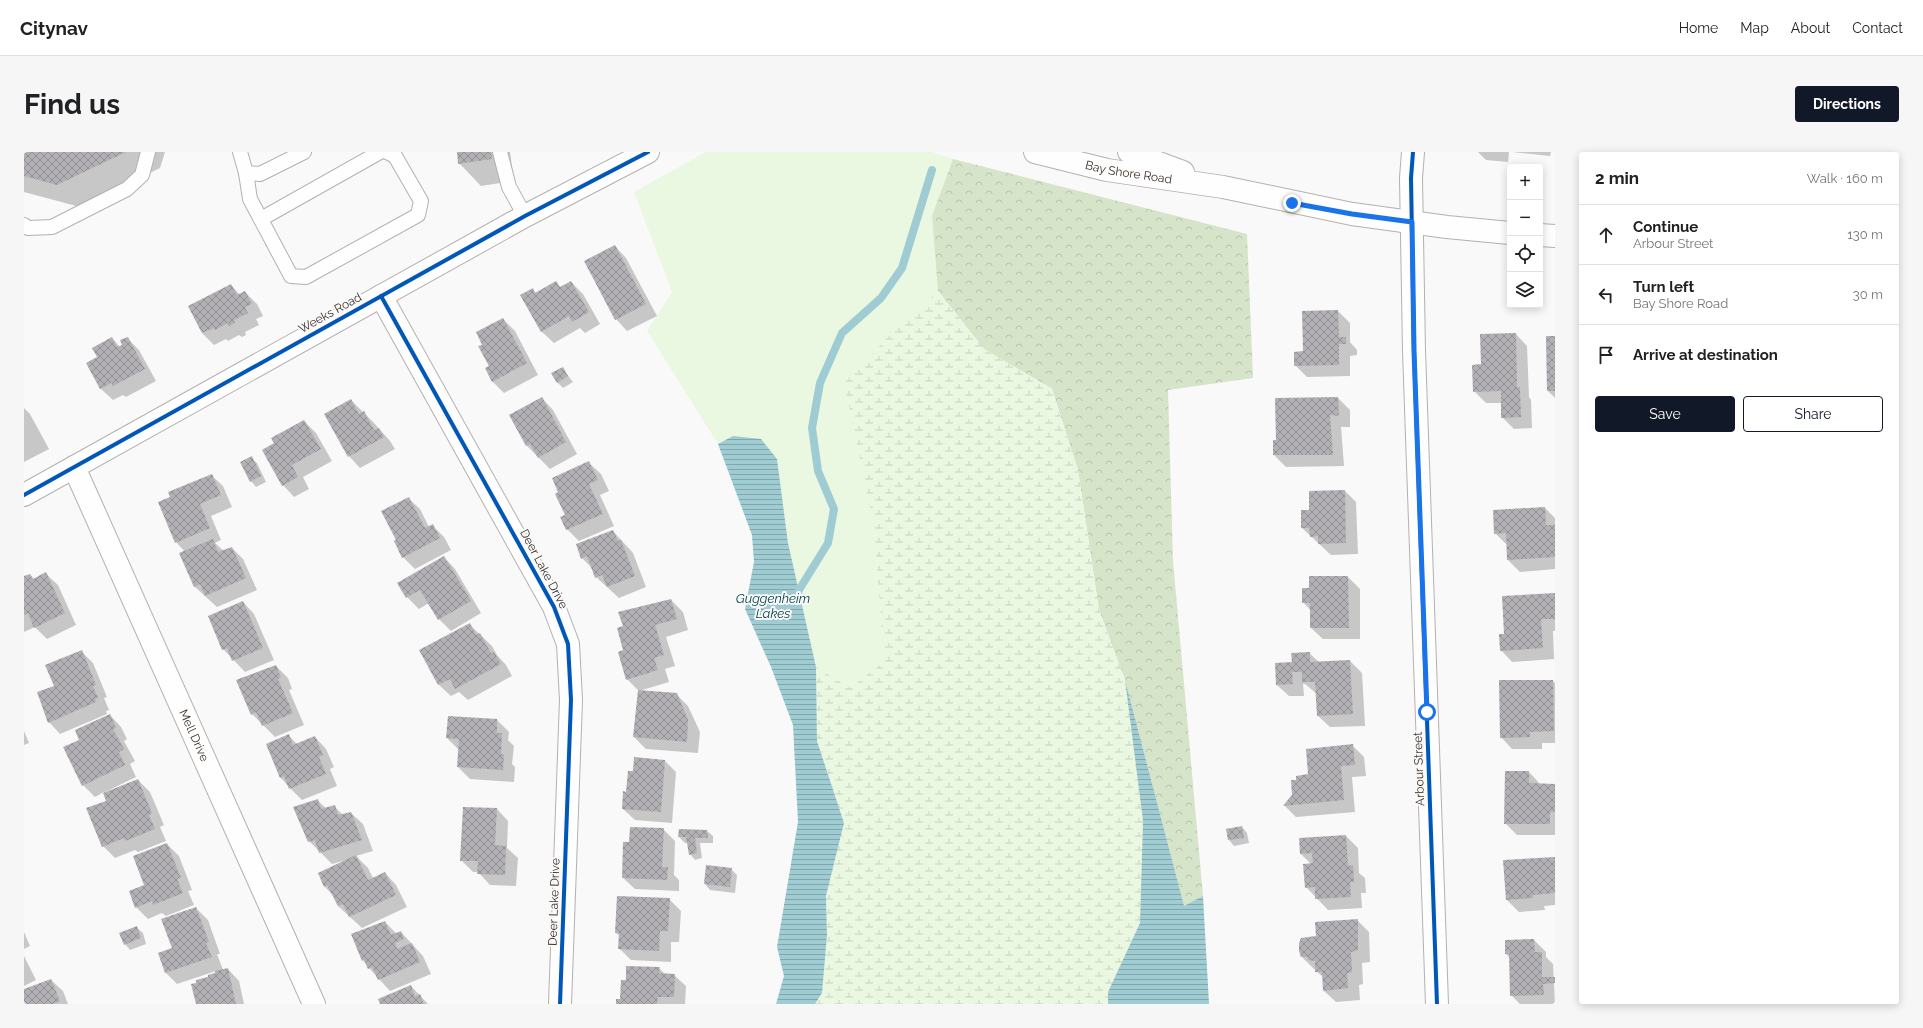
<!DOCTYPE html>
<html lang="en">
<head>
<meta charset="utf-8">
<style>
  :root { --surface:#fff; --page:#f6f6f6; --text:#202124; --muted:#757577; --line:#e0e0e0; --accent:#111827 }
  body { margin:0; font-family:Raleway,sans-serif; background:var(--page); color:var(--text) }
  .controls { position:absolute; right:12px; top:12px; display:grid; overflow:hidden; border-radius:4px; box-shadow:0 2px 10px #0003 }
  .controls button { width:36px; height:36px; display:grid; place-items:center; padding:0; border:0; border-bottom:1px solid var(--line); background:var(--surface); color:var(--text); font:20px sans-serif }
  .stop { position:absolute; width:12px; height:12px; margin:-9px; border:3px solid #1a73e8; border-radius:50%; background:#fff }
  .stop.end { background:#1a73e8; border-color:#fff; box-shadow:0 1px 4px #0008 }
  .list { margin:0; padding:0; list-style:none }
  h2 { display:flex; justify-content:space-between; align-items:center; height:52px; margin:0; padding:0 16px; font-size:17px }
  h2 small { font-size:13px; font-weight:400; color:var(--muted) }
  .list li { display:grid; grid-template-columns:26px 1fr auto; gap:12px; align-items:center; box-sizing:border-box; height:60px; padding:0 16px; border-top:1px solid var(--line) }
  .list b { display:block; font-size:15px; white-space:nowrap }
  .list p { margin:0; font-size:13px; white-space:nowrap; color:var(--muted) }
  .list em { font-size:13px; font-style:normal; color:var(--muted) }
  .actions { display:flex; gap:8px; padding:12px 16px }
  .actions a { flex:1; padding:9px 0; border:1px solid var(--accent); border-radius:4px; text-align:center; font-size:14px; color:var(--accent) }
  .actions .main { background:var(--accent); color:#fff }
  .icon { flex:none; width:22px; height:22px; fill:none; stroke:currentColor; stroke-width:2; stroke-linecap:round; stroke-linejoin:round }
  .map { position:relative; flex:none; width:1531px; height:852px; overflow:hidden; border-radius:4px }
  header { display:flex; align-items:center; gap:24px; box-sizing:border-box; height:56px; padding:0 20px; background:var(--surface); border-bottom:1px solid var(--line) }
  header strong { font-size:19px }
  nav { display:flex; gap:22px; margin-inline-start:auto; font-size:14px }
  .intro { display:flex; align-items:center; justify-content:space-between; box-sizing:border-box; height:96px; padding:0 24px }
  h1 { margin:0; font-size:28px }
  .button { padding:10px 18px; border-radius:4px; background:var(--accent); color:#fff; font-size:14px; font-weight:700 }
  main { display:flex; gap:24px; padding:0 24px }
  aside { flex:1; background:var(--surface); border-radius:4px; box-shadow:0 2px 10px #0003 }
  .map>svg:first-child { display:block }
  .grass { fill:#eaf7e1 }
  .forest { fill:url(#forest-crowns) }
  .wetland { fill:url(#wetland-marsh) }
  .water { fill:url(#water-rules) }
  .shadow { fill:#0003 }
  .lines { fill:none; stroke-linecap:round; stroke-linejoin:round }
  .stream { stroke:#9eccd2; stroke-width:8 }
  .building { fill:url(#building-cross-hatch) }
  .service-casing { stroke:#b6b0ac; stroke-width:16 }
  .minor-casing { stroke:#b6b0ac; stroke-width:24 }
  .tertiary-casing { stroke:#b6b0ac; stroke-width:24 }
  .secondary-casing { stroke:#b6b0ac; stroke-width:24 }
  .service { stroke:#fefefe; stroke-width:14 }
  .minor { stroke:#fefefe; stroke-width:22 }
  .tertiary { stroke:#fefefe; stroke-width:22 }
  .secondary { stroke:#fefefe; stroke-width:22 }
  .cycleway-casing { stroke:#f9f9f9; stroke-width:6 }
  .cycleway { stroke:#0057b8; stroke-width:4 }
  .route { stroke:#1a73e8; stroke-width:5 }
  .labels { text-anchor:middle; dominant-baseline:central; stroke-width:4; stroke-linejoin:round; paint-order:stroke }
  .street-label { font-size:12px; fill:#3d2f27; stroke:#f9f9f9 }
  .water-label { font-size:13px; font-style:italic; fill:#024349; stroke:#f9f9f9 }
</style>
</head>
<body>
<header>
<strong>Citynav</strong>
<nav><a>Home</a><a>Map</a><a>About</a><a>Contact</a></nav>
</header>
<div class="intro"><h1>Find us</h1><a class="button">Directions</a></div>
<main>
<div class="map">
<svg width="1531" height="852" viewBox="0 0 1531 852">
  <defs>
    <pattern id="forest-crowns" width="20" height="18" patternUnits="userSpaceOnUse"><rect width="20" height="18" fill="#d6e4ca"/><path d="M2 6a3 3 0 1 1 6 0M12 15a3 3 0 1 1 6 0" fill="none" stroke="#b9c4ae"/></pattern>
    <pattern id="wetland-marsh" width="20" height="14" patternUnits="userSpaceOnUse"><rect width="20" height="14" fill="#eaf7e1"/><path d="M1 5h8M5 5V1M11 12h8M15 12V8" fill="none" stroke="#cad4c1"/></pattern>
    <pattern id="water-rules" width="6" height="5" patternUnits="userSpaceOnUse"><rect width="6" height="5" fill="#9eccd2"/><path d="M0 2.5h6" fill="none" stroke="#82a6aa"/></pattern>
    <pattern id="building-cross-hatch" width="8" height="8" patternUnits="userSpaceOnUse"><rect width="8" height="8" fill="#b3b0b5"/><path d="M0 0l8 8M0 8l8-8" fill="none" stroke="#939093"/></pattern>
  </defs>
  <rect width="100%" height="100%" fill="#f9f9f9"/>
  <polygon class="grass" points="682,0 908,0 929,7 908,64 914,139 863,186 850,374 860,510 826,537 792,515 764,391 753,307 709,284 694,292 623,179 648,140 610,40"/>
  <polygon class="forest" points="929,7 1223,82 1229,226 1144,238 1149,409 1179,744 1160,755 1101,528 1075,458 1054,318 1028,237 960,197 914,139 908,64"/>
  <polygon class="wetland" points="914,139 960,197 1027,236 1054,318 1075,458 1101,528 1119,669 1116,771 1084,840 1084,852 791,852 798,841 803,783 802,744 820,671 793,589 792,515 826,536 860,510 850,374 820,231 863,186"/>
  <g class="water">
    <polygon points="709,284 737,287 753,307 764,391 792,515 793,589 820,671 802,744 803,783 798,841 791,852 752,852 760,824 753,795 774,670 769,573 747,515 721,457 730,410 728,383 694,292"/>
    <polygon points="1101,528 1160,754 1179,744 1185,852 1084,852 1084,840 1116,771 1119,669"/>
  </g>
  <g class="shadow">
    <polygon points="0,0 141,0 136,16 56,55 0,40"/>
    <polygon points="434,0 486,0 490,29 457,34 435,11"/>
    <polygon points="1454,0 1485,0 1484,10 1462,8"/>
    <polygon points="1488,0 1527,0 1526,4"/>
    <polygon points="591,94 602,106 633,164 603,179 592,167"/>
    <polygon points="532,130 537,136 547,130 559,142 576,172 561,181 556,176 530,191 518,180 498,143 508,137 512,141"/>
    <polygon points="207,133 216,143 221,140 233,152 239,164 232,167 235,173 221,180 222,183 218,185 215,183 204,189 202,187 190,193 178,181 165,155"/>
    <polygon points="1314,159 1326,171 1326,190 1333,198 1333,203 1326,204 1326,224 1283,225 1271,213"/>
    <polygon points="479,167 491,179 514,223 480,241 468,229 460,193"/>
    <polygon points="1492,182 1503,194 1505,245 1507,248 1508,276 1490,277 1478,265 1478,251 1462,251 1450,239 1458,213"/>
    <polygon points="1531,185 1531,246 1524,239"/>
    <polygon points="88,186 96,195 100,193 103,186 115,198 132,229 102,245 99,243 89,248 77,237 64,211 74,206"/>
    <polygon points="538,216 549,230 539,236 533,230"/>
    <polygon points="518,246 529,258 553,302 526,317 503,294 486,263"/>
    <polygon points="1314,246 1326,258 1326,275 1317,275 1320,314 1262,315 1250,303 1253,289"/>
    <polygon points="327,248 351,272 366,289 371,297 336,316 325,304"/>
    <polygon points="0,256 6,262 25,297 0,310"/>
    <polygon points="280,269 292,281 308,309 279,325 285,337 270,345 259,333 251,292"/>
    <polygon points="227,306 233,311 242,330 232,335 227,329"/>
    <polygon points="565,311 577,322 585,339 576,343 590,374 555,389 543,377 542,364"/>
    <polygon points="187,323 199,334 208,355 187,364 197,388 191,391 200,399 208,396 219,407 233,438 193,455 171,435 157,401 161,400 152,390"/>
    <polygon points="1321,339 1332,350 1334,402 1307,403 1278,376 1286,359"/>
    <polygon points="384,346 396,357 405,375 408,373 420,385 427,398 391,417 379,405 373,389"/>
    <polygon points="1521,356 1531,366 1531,417 1496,420 1484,408 1483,393 1471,381"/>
    <polygon points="589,379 609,401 622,435 595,446 572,425 569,417 558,406"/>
    <polygon points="420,405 431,417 457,461 427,479 415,467 405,451 395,457 383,445"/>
    <polygon points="22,422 34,433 52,473 23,487 11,475 0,480 0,425 6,423 10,427"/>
    <polygon points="1286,425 1324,425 1336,437 1336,487 1299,487 1287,476 1287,459 1279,450 1286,437"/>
    <polygon points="1531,442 1531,479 1529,479 1530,507 1488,510 1477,498 1481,483"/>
    <polygon points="647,448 659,460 664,478 642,485 651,514 641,517 645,530 615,539 652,542 664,554 676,580 674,601 622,597 610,585 615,539 603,527 600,475"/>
    <polygon points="219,450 230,462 250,508 221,520 199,497"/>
    <polygon points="445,472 468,494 473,503 482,513 488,524 444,548 435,540 427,544 415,533"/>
    <polygon points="57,499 69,511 83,545 80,546 85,558 82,559 83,562 36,582 25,570 31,534"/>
    <polygon points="1285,501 1295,510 1326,509 1338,521 1341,574 1306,575 1294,564 1293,542 1281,532 1279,532 1280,544 1265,544 1253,533 1269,511"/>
    <polygon points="252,514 264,526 268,537 265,538 280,573 251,585 228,562 213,528"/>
    <polygon points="1529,529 1531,531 1531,591 1518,591 1518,597 1488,597 1477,585"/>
    <polygon points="86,563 97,575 103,587 100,589 111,609 106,612 112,625 81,640 82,641 114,628 126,640 140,673 136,675 142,689 114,700 111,698 91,706 79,694 83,649 80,640 71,645 59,633 56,588"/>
    <polygon points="473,568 485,580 484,588 490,594 488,612 491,615 490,630 446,627 434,615 435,598 423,586"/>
    <polygon points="0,579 5,591 0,593"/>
    <polygon points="264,583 273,592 291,585 302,597 310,615 306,617 313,634 278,648 266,636 256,625"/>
    <polygon points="1328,593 1340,605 1342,624 1328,625 1331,660 1272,665 1261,654 1269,643 1273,629 1285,623"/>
    <polygon points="641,609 652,620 648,671 611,668 599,657 610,620"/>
    <polygon points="1505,620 1517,633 1531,633 1531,683 1493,683 1481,671"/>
    <polygon points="293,648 302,656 310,654 319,663 327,661 339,672 349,699 332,704 344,716 349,726 361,721 372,733 383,755 338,776 314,754 309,743 300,734 323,708 308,712 285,689"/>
    <polygon points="473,657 484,669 483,696 494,706 492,734 466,733 454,720 449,720 437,708"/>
    <polygon points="1218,675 1223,681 1225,691 1210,694 1205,688"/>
    <polygon points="639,677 651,689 650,723 655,728 655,739 611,737 599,726 606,691"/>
    <polygon points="656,678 683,679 689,684 689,691 676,691 678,706 671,708 666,702 664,691 661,691 655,685"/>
    <polygon points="1322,684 1334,696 1335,721 1341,726 1342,741 1337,741 1338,756 1304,758 1282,735 1287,712 1277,702"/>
    <polygon points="143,692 155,704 168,738 164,739 170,753 142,764 138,761 124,767 112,755"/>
    <polygon points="1531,706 1531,753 1520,754 1521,758 1495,760 1483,748 1481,709"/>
    <polygon points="707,717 713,723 711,741 686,738 681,732"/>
    <polygon points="645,747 657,759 655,790 647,790 647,810 607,808 595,796 596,784 592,781"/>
    <polygon points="172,756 184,768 196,802 193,802 199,818 204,817 215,829 220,852 173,852 185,826 192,822 192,819 153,832 142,821 135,801 149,797"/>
    <polygon points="1333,768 1345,780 1346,810 1338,811 1339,832 1335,833 1336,848 1312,850 1300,839 1300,826 1292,819 1292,817 1290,817 1278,805 1293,785"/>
    <polygon points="361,770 373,782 377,780 399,804 407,822 366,839 345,816 339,808"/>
    <polygon points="113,776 119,781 122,792 106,798 101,792"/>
    <polygon points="0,780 6,794 0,797"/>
    <polygon points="1510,788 1522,800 1522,805 1529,812 1531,852 1496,852 1487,843 1486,806 1482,802"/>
    <polygon points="0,804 12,828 0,834"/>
    <polygon points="635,816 641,822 650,823 662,834 661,852 593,852"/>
    <polygon points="27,828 39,839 44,852 0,852 0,838"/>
    <polygon points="387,834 404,852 357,852"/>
  </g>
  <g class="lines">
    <polyline class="stream" points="771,448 775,438 804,391 810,357 794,319 788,276 796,231 818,181 857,146 878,116 908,18"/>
  </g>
  <g class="building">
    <polygon points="0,0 102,0 33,33 0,24"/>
    <polygon points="433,0 467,0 468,7 434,12"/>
    <polygon points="591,93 622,152 591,168 560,109"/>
    <polygon points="532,129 536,135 547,129 565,160 548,170 545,164 517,180 496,143 509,136 511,141"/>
    <polygon points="207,132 213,143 221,139 228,152 221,155 224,161 210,168 211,171 205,174 204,171 191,178 190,176 178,181 164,154"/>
    <polygon points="1314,158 1315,185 1322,185 1322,192 1315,192 1315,213 1270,214 1270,200 1279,199 1278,159"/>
    <polygon points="479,166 503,211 468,230 461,216 465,214 454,194 458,193 452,180"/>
    <polygon points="1492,181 1493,235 1496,235 1497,265 1477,266 1477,239 1449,240 1448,213 1457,212 1456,182"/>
    <polygon points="1522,184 1531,184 1531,239 1523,239"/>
    <polygon points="88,185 93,195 98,193 96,188 104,185 121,217 89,234 88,231 76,237 62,211 73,205 68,196"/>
    <polygon points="539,215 544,224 533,231 527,221"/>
    <polygon points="518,245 542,290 514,306 506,292 502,294 485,263"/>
    <polygon points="1314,245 1315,264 1306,263 1309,303 1249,303 1249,288 1252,288 1251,246"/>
    <polygon points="327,247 335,262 340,259 350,278 355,276 360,285 324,305 300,262"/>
    <polygon points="280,268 297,297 268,313 274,325 258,334 238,298 250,291 247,286"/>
    <polygon points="228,304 237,324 226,330 216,310"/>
    <polygon points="565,309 574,328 565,332 579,362 542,378 536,365 541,363 531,342 534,340 528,326"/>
    <polygon points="188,322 197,343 176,352 186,376 151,391 134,350 146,345 144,340"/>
    <polygon points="1321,338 1322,391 1294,392 1294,384 1286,385 1285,376 1277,376 1277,358 1285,358 1285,339"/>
    <polygon points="385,345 401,376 409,372 416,386 378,406 370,389 372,388 357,359"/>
    <polygon points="1521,355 1522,373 1531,373 1531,405 1483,408 1482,381 1470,382 1469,358"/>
    <polygon points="589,378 594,389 597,388 611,424 583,435 578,423 571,426 563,404 557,407 552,392"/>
    <polygon points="189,387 194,400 208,395 222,426 181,444 176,432 170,435 155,401"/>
    <polygon points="420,404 447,449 414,468 396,438 382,446 373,431"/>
    <polygon points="22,420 41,461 10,476 4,461 0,463 0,424 6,422 9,427"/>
    <polygon points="1285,424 1324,424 1325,476 1286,476 1286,451 1278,451 1278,436 1285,436"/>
    <polygon points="1531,441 1531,467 1517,467 1519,496 1476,499 1475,482 1480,482 1478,444"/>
    <polygon points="647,447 653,467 631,473 640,503 630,506 634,518 602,528 594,500 599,498 593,476 599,474 594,460"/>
    <polygon points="219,449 239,496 208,509 203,496 198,498 184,464"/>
    <polygon points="446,471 452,483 456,481 467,501 470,500 477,512 431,537 426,527 414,533 395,498"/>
    <polygon points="58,498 72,533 69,534 74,546 71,547 72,550 24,571 13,540 30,534 21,513"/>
    <polygon points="1286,500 1286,510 1326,508 1329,562 1293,564 1291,530 1278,530 1278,520 1268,520 1269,532 1252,533 1251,511 1268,510 1267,501"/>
    <polygon points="252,513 257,525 254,527 269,561 238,574 232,560 227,563 212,528"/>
    <polygon points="1475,528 1529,528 1530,579 1506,580 1506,585 1476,586"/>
    <polygon points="614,538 653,541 664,568 663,590 609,585"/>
    <polygon points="86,562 92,576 89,577 100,597 95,600 101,613 58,634 39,595 55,588 51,578"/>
    <polygon points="424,564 473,567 473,581 478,581 477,602 480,602 479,618 433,615 435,587 422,586"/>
    <polygon points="265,582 269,593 291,584 299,603 295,605 302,622 265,637 260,624 256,626 242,592"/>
    <polygon points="1329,592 1331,613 1317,614 1320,648 1259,654 1268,643 1267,628 1272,628 1272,624 1284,622 1282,597"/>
    <polygon points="610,605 641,608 637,660 598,657 599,639 602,640 604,619 609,619"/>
    <polygon points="1481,619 1505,619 1505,631 1531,632 1531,660 1526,660 1526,672 1480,672"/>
    <polygon points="114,627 128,661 125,663 131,677 101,689 100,686 78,695 62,656 82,649 79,641"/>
    <polygon points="294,647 297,657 311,653 314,663 327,660 338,688 295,701 291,688 284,690 269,655"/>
    <polygon points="439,655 473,656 471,693 482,694 481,723 453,722 454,709 436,709"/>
    <polygon points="1218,674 1220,686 1204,688 1202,677"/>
    <polygon points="606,675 640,676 638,715 644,715 643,728 598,726 599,690 605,690"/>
    <polygon points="655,677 683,678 684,686 671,686 673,701 665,703 662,685 654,685"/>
    <polygon points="1322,683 1324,714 1329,713 1330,730 1326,730 1327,745 1291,747 1291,735 1281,736 1279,712 1289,711 1288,701 1276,702 1275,686"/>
    <polygon points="143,691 157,726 153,727 159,741 129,753 128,749 111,756 105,739 120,733 109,704"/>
    <polygon points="332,703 344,728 361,720 372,743 325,765 319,752 314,754 303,733 300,735 294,721"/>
    <polygon points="1531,705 1531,741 1509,743 1509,746 1482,748 1479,708"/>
    <polygon points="682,713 708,716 706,735 680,732"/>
    <polygon points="593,744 646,746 644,779 636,779 635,799 594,797 595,781 591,781"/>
    <polygon points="172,755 185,790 182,791 188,805 141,821 134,801 148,796 137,767"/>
    <polygon points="1334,767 1334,798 1327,800 1328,820 1323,821 1324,836 1299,839 1298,820 1291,820 1291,809 1284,808 1284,805 1277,805 1275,799 1275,791 1277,786 1292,784 1291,770"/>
    <polygon points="361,769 367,783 377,779 380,787 371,791 373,797 388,791 396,810 354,828 348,815 344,817 340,808 338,809 327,782"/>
    <polygon points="113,774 117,786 100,793 95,781"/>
    <polygon points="1510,787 1511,800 1518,800 1518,825 1531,825 1531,831 1519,832 1520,843 1486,844 1485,802 1481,802 1481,788"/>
    <polygon points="602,814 636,815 635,821 651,822 650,845 634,845 633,852 592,852 592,847 596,847 597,828 602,828"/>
    <polygon points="204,816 212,852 172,852 167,832 172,831 172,828 184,825 184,823 191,821 191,819"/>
    <polygon points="27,827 36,849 29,852 0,852 0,837"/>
    <polygon points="387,833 391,845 396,842 400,852 356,852 354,847"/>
  </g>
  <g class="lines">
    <g class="service-casing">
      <g id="service">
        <polyline points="216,0 222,21 236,22 280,0"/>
        <polyline points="476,0 485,35 501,64"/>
        <polyline points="222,21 226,47 267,124 282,125 394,63 397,49 371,4 363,0"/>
        <polyline points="237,67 356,0"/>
        <polyline points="0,73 4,76 28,75 103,37 118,23 124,0"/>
      </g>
    </g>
    <g class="minor-casing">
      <g id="minor">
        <polyline points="1389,0 1387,26 1390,199 1413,852"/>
        <polyline points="357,144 530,455 544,492 547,548 536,852"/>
        <path id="s1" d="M50,315l240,537"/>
      </g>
    </g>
    <g class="tertiary-casing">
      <polyline id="tertiary" points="0,343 501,64 624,0"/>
    </g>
    <g class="secondary-casing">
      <g id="secondary">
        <path id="s2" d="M1011,0l72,18 116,17 129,27 95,13 63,6"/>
        <polyline points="1105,0 1159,20"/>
        <polyline points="1516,83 1531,84"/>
      </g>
    </g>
    <use href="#service" class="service"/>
    <use href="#minor" class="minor"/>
    <use href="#tertiary" class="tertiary"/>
    <use href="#secondary" class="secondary"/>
    <g class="cycleway-casing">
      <g id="cycleway">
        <polyline points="1389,0 1387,26 1390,199 1413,852"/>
        <polyline points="357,144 530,455 544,492 547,548 536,852"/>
        <polyline points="0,343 501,64 624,0"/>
      </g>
    </g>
    <use href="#cycleway" class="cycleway"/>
  </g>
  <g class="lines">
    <polyline class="route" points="1268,51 1328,62 1388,70 1390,199 1403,560"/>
  </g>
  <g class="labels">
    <g class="street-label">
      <text stroke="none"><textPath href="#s2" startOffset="96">Bay Shore Road</textPath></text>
      <text transform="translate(306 161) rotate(-29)">Weeks Road</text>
      <text transform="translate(520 417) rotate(62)">Deer Lake Drive</text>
      <text stroke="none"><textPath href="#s1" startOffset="294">Mell Drive</textPath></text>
      <text transform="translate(1395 617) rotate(-92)">Arbour Street</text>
      <text transform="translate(530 750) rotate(-88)">Deer Lake Drive</text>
    </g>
    <g class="water-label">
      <text x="749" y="446">Guggenheim<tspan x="749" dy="15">Lakes</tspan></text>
    </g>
  </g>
</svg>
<div class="controls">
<button>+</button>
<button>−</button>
<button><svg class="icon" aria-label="locate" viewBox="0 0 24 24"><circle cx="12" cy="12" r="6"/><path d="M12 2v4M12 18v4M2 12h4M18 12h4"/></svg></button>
<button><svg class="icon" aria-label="layers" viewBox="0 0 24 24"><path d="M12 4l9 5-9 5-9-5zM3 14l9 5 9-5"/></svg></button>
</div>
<div class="stop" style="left:1403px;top:560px"></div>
<div class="stop end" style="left:1268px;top:51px"></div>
</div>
<aside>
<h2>2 min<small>Walk · 160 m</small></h2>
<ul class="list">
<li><svg class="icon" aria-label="ahead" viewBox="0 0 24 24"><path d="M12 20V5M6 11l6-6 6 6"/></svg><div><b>Continue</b><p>Arbour Street</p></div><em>130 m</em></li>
<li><svg class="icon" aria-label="left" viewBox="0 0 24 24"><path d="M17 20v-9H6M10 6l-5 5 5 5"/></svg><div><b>Turn left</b><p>Bay Shore Road</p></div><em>30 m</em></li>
<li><svg class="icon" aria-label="arrive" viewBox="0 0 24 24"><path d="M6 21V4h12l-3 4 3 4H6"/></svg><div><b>Arrive at destination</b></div></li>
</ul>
<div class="actions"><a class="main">Save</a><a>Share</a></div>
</aside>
</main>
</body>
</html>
